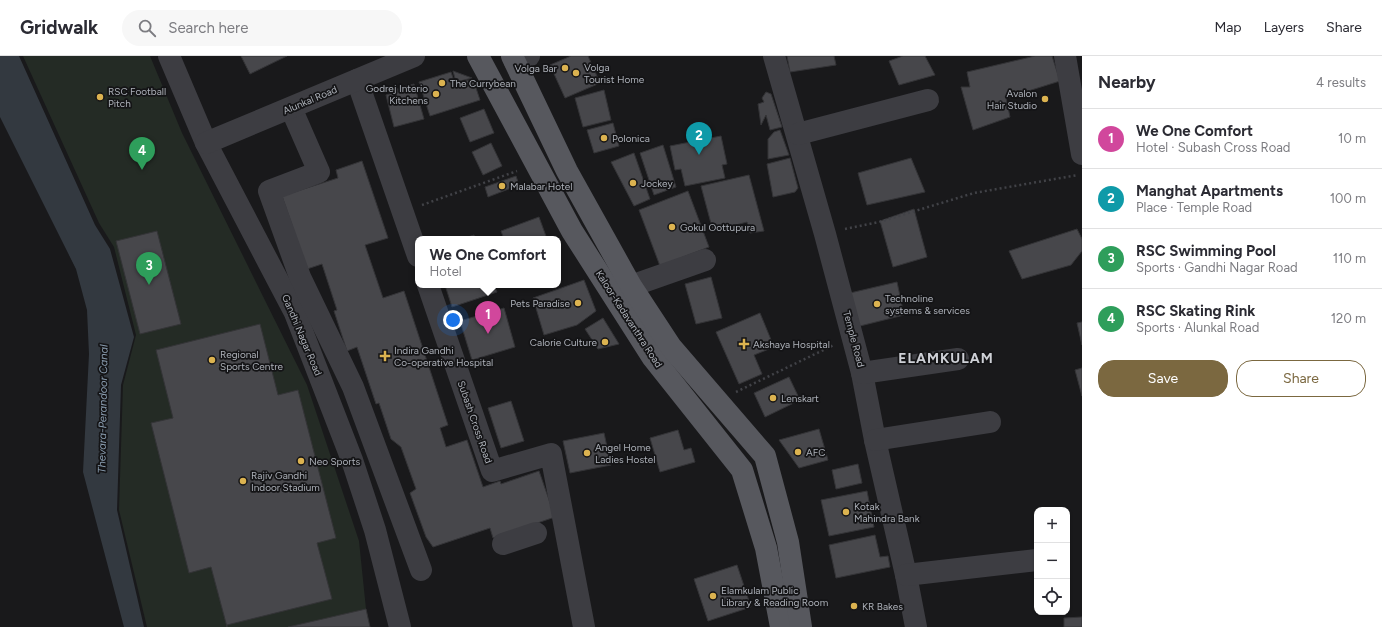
<!DOCTYPE html>
<html lang="en">
<head>
<meta charset="utf-8">
<style>
  :root { --surface:#fff; --page:#f7f7f7; --text:#2b2b33; --muted:#7c7c81; --line:#e1e1e2; --accent:#7b6840 }
  body { margin:0; font-family:Figtree,sans-serif; background:var(--page); color:var(--text) }
  .controls { position:absolute; right:12px; bottom:12px; display:grid; overflow:hidden; border-radius:8px; box-shadow:0 1px 3px #0004 }
  .controls button { width:36px; height:36px; display:grid; place-items:center; padding:0; border:0; border-bottom:1px solid var(--line); background:var(--surface); color:var(--text); font:20px sans-serif }
  .you { position:absolute; left:453px; top:264px; width:14px; height:14px; margin:-10px; border:3px solid #fff; border-radius:50%; background:#1a73e8; box-shadow:0 0 0 6px #1a73e833 }
  .badge { display:grid; place-items:center; width:26px; height:26px; border-radius:50%; background:var(--accent); color:#fff; font-size:13px; font-weight:700 }
  .pin { position:absolute; translate:-50% -33px; filter:drop-shadow(0 1px 2px #0008) }
  .pin::after { content:''; position:absolute; top:21px; width:14px; height:12px; background:inherit; clip-path:polygon(0 0,100% 0,50% 100%) }
  .popup { position:absolute; left:415px; top:180px; width:146px; height:52px; box-sizing:border-box; display:grid; place-content:center; border-radius:8px; background:var(--surface); filter:drop-shadow(0 1px 3px #0005); font-size:13px; white-space:nowrap; color:var(--muted) }
  .popup b { font-size:15px; color:var(--text) }
  .popup::after { content:''; position:absolute; left:50%; top:100%; margin-left:-8px; border:8px solid transparent; border-top-color:var(--surface) }
  .list { margin:0; padding:0; list-style:none }
  h2 { display:flex; justify-content:space-between; align-items:center; height:52px; margin:0; padding:0 16px; font-size:17px }
  h2 small { font-size:13px; font-weight:400; color:var(--muted) }
  .list li { display:grid; grid-template-columns:26px 1fr auto; gap:12px; align-items:center; box-sizing:border-box; height:60px; padding:0 16px; border-top:1px solid var(--line) }
  .list b { display:block; font-size:15px; white-space:nowrap }
  .list p { margin:0; font-size:13px; white-space:nowrap; color:var(--muted) }
  .list em { font-size:13px; font-style:normal; color:var(--muted) }
  .actions { display:flex; gap:8px; padding:12px 16px }
  .actions a { flex:1; padding:9px 0; border:1px solid var(--accent); border-radius:16px; text-align:center; font-size:14px; color:var(--accent) }
  .actions .main { background:var(--accent); color:#fff }
  .icon { flex:none; width:22px; height:22px; fill:none; stroke:currentColor; stroke-width:2; stroke-linecap:round; stroke-linejoin:round }
  .map { position:relative; flex:none; width:1082px; height:571px; overflow:hidden }
  header { display:flex; align-items:center; gap:24px; box-sizing:border-box; height:56px; padding:0 20px; background:var(--surface); border-bottom:1px solid var(--line) }
  header strong { font-size:19px }
  nav { display:flex; gap:22px; margin-inline-start:auto; font-size:14px }
  .search { width:280px; height:36px; background:var(--page); display:flex; align-items:center; gap:10px; box-sizing:border-box; padding:0 14px; border-radius:22px; color:var(--muted); font-size:15px }
  main { display:flex }
  aside { flex:1; background:var(--surface) }
  .map>svg:first-child { display:block }
  .green { fill:#242b25 }
  .water { fill:#333940 }
  .building { fill:#47474b; stroke:#343437 }
  .lines { fill:none; stroke-linecap:round; stroke-linejoin:round }
  .path { stroke:#414247; stroke-width:2.5; stroke-dasharray:2 3; stroke-linecap:butt }
  .minor { stroke:#3d3d42; stroke-width:22 }
  .major { stroke:#57585e; stroke-width:22 }
  .poi-dot { fill:#dcb350; stroke:#141416; stroke-width:1.5 }
  .labels { text-anchor:middle; dominant-baseline:central; stroke-width:3.5; stroke-linejoin:round; paint-order:stroke }
  .poi-label { font-size:10px; fill:#adb1b9; stroke:#141416; text-anchor:start }
  .street-label { font-size:10px; fill:#adb1b9; stroke:#141416 }
  .water-label { font-size:11px; font-style:italic; fill:#899caf; stroke:#141416 }
  .district-label { font-size:14px; font-weight:bold; letter-spacing:1px; fill:#ced0d6; stroke:#141416 }
</style>
</head>
<body>
<header>
<strong>Gridwalk</strong>
<div class="search"><svg class="icon" aria-label="search" viewBox="0 0 24 24"><circle cx="10" cy="10" r="6"/><path d="M15 15l6 6"/></svg>Search here</div>
<nav><a>Map</a><a>Layers</a><a>Share</a></nav>
</header>
<main>
<div class="map">
<svg width="1082" height="571" viewBox="0 0 1082 571">
  <rect width="100%" height="100%" fill="#19191b"/>
  <polygon class="green" points="23,0 150,0 182,77 307,329 359,485 366,553 370,571 147,571 119,454 123,329 136,279 114,191 99,167"/>
  <polygon class="water" points="0,0 19,0 95,169 110,193 134,281 121,329 117,454 144,571 124,571 83,416 89,298 87,254 76,213 0,61"/>
  <g class="building">
    <polygon points="241,0 287,0 250,18"/>
    <polygon points="571,0 588,0 600,27 565,42 550,9"/>
    <polygon points="787,0 834,0 836,9 790,16"/>
    <polygon points="903,0 925,0 935,19 899,29 889,5"/>
    <polygon points="1035,0 1052,0 1060,25 1006,42 1010,61 973,74 961,31 970,31 967,16"/>
    <polygon points="453,15 472,22 456,26"/>
    <polygon points="451,16 455,28 473,23 480,44 430,60 419,26"/>
    <polygon points="414,28 424,63 394,71 386,39 397,36 396,33"/>
    <polygon points="604,34 611,64 583,71 575,42"/>
    <polygon points="766,36 771,38 782,71 770,74 766,59 761,69 758,48 764,46 762,42"/>
    <polygon points="484,53 494,77 470,86 460,62"/>
    <polygon points="613,67 619,90 594,97 587,74"/>
    <polygon points="780,74 789,99 768,103 768,83 774,76"/>
    <polygon points="721,80 727,108 722,109 725,122 685,130 681,113 675,114 670,90"/>
    <polygon points="491,87 502,110 483,119 472,96"/>
    <polygon points="663,89 676,131 654,139 640,97"/>
    <polygon points="634,97 650,143 634,150 611,106"/>
    <polygon points="790,102 798,132 795,136 773,141 767,108"/>
    <polygon points="911,102 925,136 867,149 858,117"/>
    <polygon points="362,105 388,182 365,189 383,242 404,235 448,369 440,372 446,391 467,384 483,431 500,425 501,428 539,415 555,461 493,482 490,472 433,491 426,481 410,437 416,433 401,391 391,383 379,347 376,348 357,291 347,295 334,255 337,254 322,208 307,213 282,140 338,122 336,114"/>
    <polygon points="749,119 764,175 750,177 747,166 713,175 701,130"/>
    <polygon points="516,120 519,129 488,141 485,131"/>
    <polygon points="688,135 709,191 660,210 639,154"/>
    <polygon points="914,153 927,201 893,211 880,165"/>
    <polygon points="539,161 547,183 504,183 501,175"/>
    <polygon points="1077,173 1082,183 1082,195 1071,209 1022,223 1009,195"/>
    <polygon points="157,175 181,268 140,278 116,185"/>
    <polygon points="474,179 475,183 461,183"/>
    <polygon points="711,221 722,262 696,268 685,228"/>
    <polygon points="584,224 596,255 577,269 544,279 533,242"/>
    <polygon points="897,226 904,259 856,271 850,237"/>
    <polygon points="445,229 494,229 497,236 452,251"/>
    <polygon points="504,252 515,291 472,304 460,265"/>
    <polygon points="760,257 774,291 754,299 762,318 739,328 716,276"/>
    <polygon points="603,262 619,288 598,293 585,273"/>
    <polygon points="1082,266 1082,289 1077,267"/>
    <polygon points="260,268 278,339 298,334 336,482 317,487 332,543 227,569 227,571 211,511 189,517 151,367 173,362 156,294"/>
    <polygon points="1082,312 1082,340 1075,314"/>
    <polygon points="789,321 800,344 765,361 754,337"/>
    <polygon points="511,345 524,385 501,392 488,352"/>
    <polygon points="819,373 828,404 799,412 779,384"/>
    <polygon points="678,374 684,394 691,392 695,406 660,416 650,382"/>
    <polygon points="604,377 611,409 570,417 563,385"/>
    <polygon points="858,408 862,427 836,433 832,414"/>
    <polygon points="867,435 874,471 829,480 821,444"/>
    <polygon points="875,479 880,501 888,500 890,511 836,522 829,489"/>
    <polygon points="737,509 751,551 708,565 694,523"/>
    <polygon points="366,553 370,571 288,571"/>
    <polygon points="1082,561 1082,571 1064,571 1064,562"/>
  </g>
  <g class="lines">
    <g class="path">
      <polyline points="422,149 517,115"/>
      <polyline points="845,173 879,166 974,137 1078,119"/>
      <polyline points="736,336 834,289"/>
    </g>
    <g class="minor">
      <polyline points="169,0 206,87 295,257 352,404 375,474 400,571"/>
      <polyline points="774,0 825,178 862,317 875,384 906,519 916,571"/>
      <polyline points="1065,0 1082,98"/>
      <polyline points="515,6 529,0"/>
      <polyline points="357,24 418,200"/>
      <polyline points="291,52 319,116 269,135 300,221 353,331 421,514"/>
      <polyline points="798,78 928,44"/>
      <polyline points="206,87 414,0"/>
      <polyline points="428,229 492,415 551,398 584,571"/>
      <polyline points="631,230 705,204"/>
      <polyline points="862,317 958,303"/>
      <polyline points="875,384 990,366"/>
      <polyline points="503,488 536,477"/>
      <polyline points="906,519 1037,504"/>
    </g>
    <g class="major">
      <polyline points="478,0 572,175 653,302 742,414 766,492 781,571"/>
      <polyline points="512,0 567,115 631,230 671,291 765,400 788,486 801,571"/>
    </g>
  </g>
  <g class="poi-dot">
    <circle cx="565" cy="12" r="4"/>
    <circle cx="576" cy="17" r="4"/>
    <circle cx="442" cy="27" r="4"/>
    <circle cx="436" cy="38" r="4"/>
    <circle cx="100" cy="41" r="4"/>
    <circle cx="1045" cy="43" r="4"/>
    <circle cx="604" cy="82" r="4"/>
    <circle cx="633" cy="127" r="4"/>
    <circle cx="502" cy="130" r="4"/>
    <circle cx="672" cy="171" r="4"/>
    <circle cx="578" cy="247" r="4"/>
    <circle cx="877" cy="248" r="4"/>
    <circle cx="605" cy="286" r="4"/>
    <path d="M742 282h4v4h4v4h-4v4h-4v-4h-4v-4h4z"/>
    <path d="M383 294h4v4h4v4h-4v4h-4v-4h-4v-4h4z"/>
    <circle cx="212" cy="304" r="4"/>
    <circle cx="773" cy="342" r="4"/>
    <circle cx="798" cy="396" r="4"/>
    <circle cx="587" cy="397" r="4"/>
    <circle cx="301" cy="405" r="4"/>
    <circle cx="243" cy="425" r="4"/>
    <circle cx="846" cy="456" r="4"/>
    <circle cx="713" cy="540" r="4"/>
    <circle cx="854" cy="550" r="4"/>
  </g>
  <g class="labels">
    <g class="poi-label">
      <text x="584" y="11">Volga<tspan x="584" dy="12">Tourist Home</tspan></text>
      <text x="557" y="12" text-anchor="end">Volga Bar</text>
      <text x="450" y="27">The Currybean</text>
      <text x="428" y="32" text-anchor="end">Godrej Interio<tspan x="428" dy="12">Kitchens</tspan></text>
      <text x="108" y="35">RSC Football<tspan x="108" dy="12">Pitch</tspan></text>
      <text x="1037" y="37" text-anchor="end">Avalon<tspan x="1037" dy="12">Hair Studio</tspan></text>
      <text x="612" y="82">Polonica</text>
      <text x="641" y="127">Jockey</text>
      <text x="510" y="130">Malabar Hotel</text>
      <text x="680" y="171">Gokul Oottupura</text>
      <text x="885" y="242">Technoline<tspan x="885" dy="12">systems &amp; services</tspan></text>
      <text x="570" y="247" text-anchor="end">Pets Paradise</text>
      <text x="597" y="286" text-anchor="end">Calorie Culture</text>
      <text x="753" y="288">Akshaya Hospital</text>
      <text x="394" y="294">Indira Gandhi<tspan x="394" dy="12">Co-operative Hospital</tspan></text>
      <text x="220" y="298">Regional<tspan x="220" dy="12">Sports Centre</tspan></text>
      <text x="781" y="342">Lenskart</text>
      <text x="595" y="391">Angel Home<tspan x="595" dy="12">Ladies Hostel</tspan></text>
      <text x="806" y="396">AFC</text>
      <text x="309" y="405">Neo Sports</text>
      <text x="251" y="419">Rajiv Gandhi<tspan x="251" dy="12">Indoor Stadium</tspan></text>
      <text x="854" y="450">Kotak<tspan x="854" dy="12">Mahindra Bank</tspan></text>
      <text x="721" y="534">Elamkulam Public<tspan x="721" dy="12">Library &amp; Reading Room</tspan></text>
      <text x="862" y="550">KR Bakes</text>
    </g>
    <g class="street-label">
      <text transform="translate(310 44) rotate(-23)">Alunkal Road</text>
      <text transform="translate(629 263) rotate(57)">Kaloor-Kadavanthra Road</text>
      <text transform="translate(302 279) rotate(67)">Gandhi Nagar Road</text>
      <text transform="translate(854 283) rotate(75)">Temple Road</text>
      <text transform="translate(475 366) rotate(71)">Subash Cross Road</text>
    </g>
    <g class="water-label">
      <text transform="translate(103 353) rotate(-89)">Thevara-Perandoor Canal</text>
    </g>
    <g class="district-label">
      <text x="946" y="302">ELAMKULAM</text>
    </g>
  </g>
</svg>
<div class="controls">
<button>+</button>
<button>−</button>
<button><svg class="icon" aria-label="locate" viewBox="0 0 24 24"><circle cx="12" cy="12" r="6"/><path d="M12 2v4M12 18v4M2 12h4M18 12h4"/></svg></button>
</div>
<div class="you"></div>
<div class="pin badge" style="left:488px;top:278px;background:#d1479c">1</div>
<div class="popup"><b>We One Comfort</b>Hotel</div>
<div class="pin badge" style="left:699px;top:99px;background:#0f9aa8">2</div>
<div class="pin badge" style="left:149px;top:229px;background:#2e9e5b">3</div>
<div class="pin badge" style="left:142px;top:114px;background:#2e9e5b">4</div>
</div>
<aside>
<h2>Nearby<small>4 results</small></h2>
<ul class="list">
<li><span class="badge" style="background:#d1479c">1</span><div><b>We One Comfort</b><p>Hotel · Subash Cross Road</p></div><em>10 m</em></li>
<li><span class="badge" style="background:#0f9aa8">2</span><div><b>Manghat Apartments</b><p>Place · Temple Road</p></div><em>100 m</em></li>
<li><span class="badge" style="background:#2e9e5b">3</span><div><b>RSC Swimming Pool</b><p>Sports · Gandhi Nagar Road</p></div><em>110 m</em></li>
<li><span class="badge" style="background:#2e9e5b">4</span><div><b>RSC Skating Rink</b><p>Sports · Alunkal Road</p></div><em>120 m</em></li>
</ul>
<div class="actions"><a class="main">Save</a><a>Share</a></div>
</aside>
</main>
</body>
</html>
